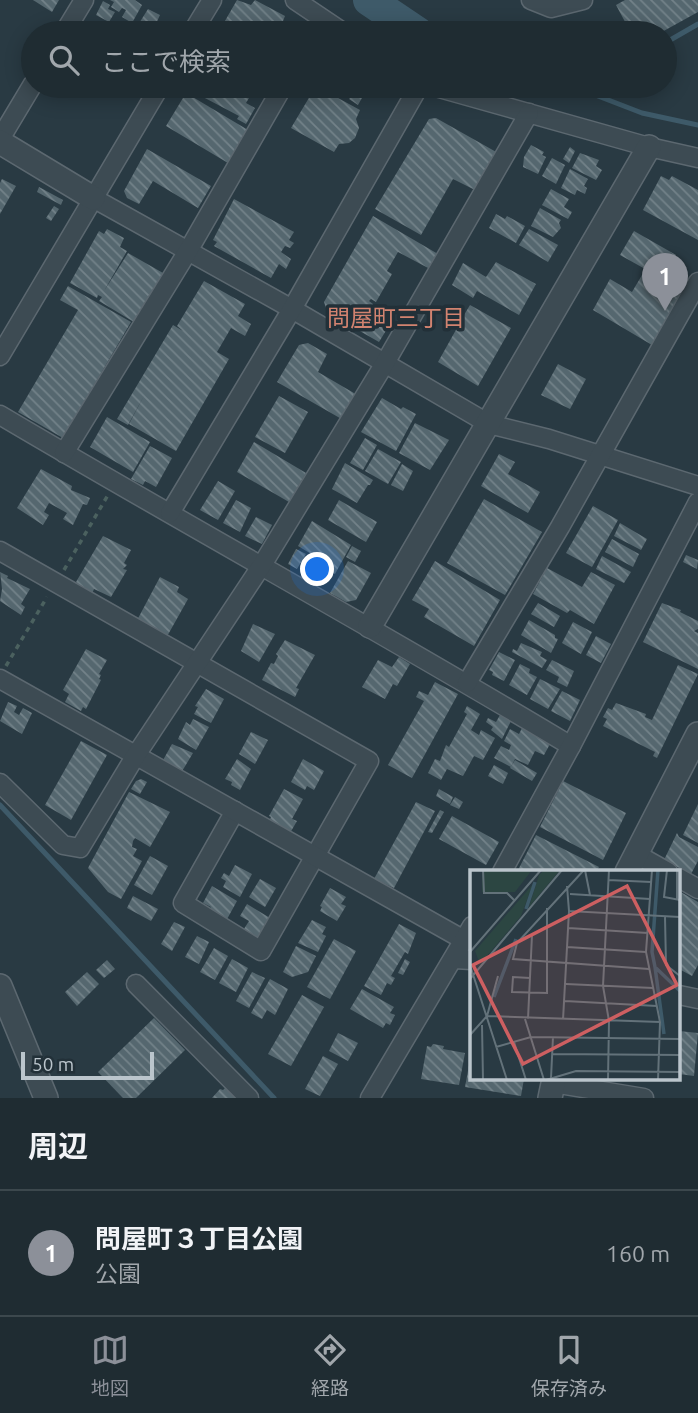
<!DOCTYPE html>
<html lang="ja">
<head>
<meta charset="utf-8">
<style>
  :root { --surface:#1f2c32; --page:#27343a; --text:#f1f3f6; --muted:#a1a7ac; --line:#3c484d; --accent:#8c9099 }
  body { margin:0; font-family:Ubuntu,"Noto Sans JP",sans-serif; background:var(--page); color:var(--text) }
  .scale { position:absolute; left:21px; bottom:18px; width:133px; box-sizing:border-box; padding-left:7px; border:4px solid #bbc5cc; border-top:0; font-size:19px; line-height:24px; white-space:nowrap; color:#bbc5cc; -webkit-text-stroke:5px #223038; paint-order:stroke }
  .you { position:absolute; left:318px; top:570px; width:24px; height:24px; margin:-18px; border:5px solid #fff; border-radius:50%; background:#1a73e8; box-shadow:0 0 0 10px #1a73e833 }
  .badge { display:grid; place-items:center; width:46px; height:46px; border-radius:50%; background:var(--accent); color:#fff; font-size:23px; font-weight:700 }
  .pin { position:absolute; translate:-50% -58px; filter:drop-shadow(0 2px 4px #0008) }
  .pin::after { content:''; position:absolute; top:37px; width:24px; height:21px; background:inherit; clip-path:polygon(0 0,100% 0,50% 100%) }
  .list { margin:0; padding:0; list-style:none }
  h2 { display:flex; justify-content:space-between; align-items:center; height:91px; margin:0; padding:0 28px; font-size:30px }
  h2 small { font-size:23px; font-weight:400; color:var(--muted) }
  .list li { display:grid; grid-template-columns:46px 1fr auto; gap:21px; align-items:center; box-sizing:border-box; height:126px; padding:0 28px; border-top:2px solid var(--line) }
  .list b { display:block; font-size:26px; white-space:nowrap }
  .list p { margin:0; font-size:23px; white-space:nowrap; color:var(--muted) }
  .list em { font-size:23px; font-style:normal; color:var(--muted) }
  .icon { flex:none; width:38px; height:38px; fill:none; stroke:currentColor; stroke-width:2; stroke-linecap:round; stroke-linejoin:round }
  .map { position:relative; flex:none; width:698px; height:1098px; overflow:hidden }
  .search { position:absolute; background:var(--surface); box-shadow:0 4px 18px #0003; left:21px; right:21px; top:21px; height:77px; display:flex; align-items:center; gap:18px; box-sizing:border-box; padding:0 24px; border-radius:38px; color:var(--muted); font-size:26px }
  .sheet { height:217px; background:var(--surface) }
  nav { display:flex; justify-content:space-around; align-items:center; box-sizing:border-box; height:98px; border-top:2px solid var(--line); background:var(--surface); font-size:19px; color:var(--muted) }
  nav a { display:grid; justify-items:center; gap:4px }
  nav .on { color:var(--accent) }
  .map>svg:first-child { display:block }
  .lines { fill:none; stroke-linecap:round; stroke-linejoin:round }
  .stream { stroke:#3e5a69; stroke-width:5 }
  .river { stroke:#3e5a69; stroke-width:32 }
  .building { fill:url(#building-back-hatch) }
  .minor-casing { stroke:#5c6870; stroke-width:21 }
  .tertiary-casing { stroke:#5c6870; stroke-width:26 }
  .path { stroke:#4b615f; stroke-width:3.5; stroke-dasharray:5 5; stroke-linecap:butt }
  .minor { stroke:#3d4b53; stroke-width:18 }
  .tertiary { stroke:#3d4b53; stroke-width:23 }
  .labels { text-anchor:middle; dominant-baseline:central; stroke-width:7; stroke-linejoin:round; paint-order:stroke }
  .neighbourhood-label { font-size:23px; fill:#d28370; stroke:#223038 }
  .inset-river { fill:none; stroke:#3e5a69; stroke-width:3.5 }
  .inset-road { fill:none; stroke:#63727a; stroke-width:2 }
  .view { fill:#cd5f61; fill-opacity:0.15; stroke:#cd5f61; stroke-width:3.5 }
  .inset-edge { fill:none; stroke:#bbc5cc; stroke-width:3.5 }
</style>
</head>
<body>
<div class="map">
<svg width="698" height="1098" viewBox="0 0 698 1098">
  <defs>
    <pattern id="building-back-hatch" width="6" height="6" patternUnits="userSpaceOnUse" patternTransform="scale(1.75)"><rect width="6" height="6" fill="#55676f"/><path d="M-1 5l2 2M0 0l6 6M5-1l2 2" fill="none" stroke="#738289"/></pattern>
  </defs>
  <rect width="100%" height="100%" fill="#293a43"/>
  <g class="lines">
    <g class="stream">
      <polyline points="665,43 698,24"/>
      <polyline points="572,86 642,113 698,125"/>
      <polyline points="0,805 274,1098"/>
    </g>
    <polyline class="river" points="369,0 418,33"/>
  </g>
  <g class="building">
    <polygon points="33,0 59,0 52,12"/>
    <polygon points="110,0 135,0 142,5 132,23 122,17 126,10 122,8 119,12 111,7 114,2"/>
    <polygon points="237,0 251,5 255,0 285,16 281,26 291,30 289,33 218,33"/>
    <polygon points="625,0 698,0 698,12 660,33 631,33 616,5"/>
    <polygon points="103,1 110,5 108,9 115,12 109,22 96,15"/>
    <polygon points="148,9 160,15 154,28 162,33 133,33"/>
    <polygon points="187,86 256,86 246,103 255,108 246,124 237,119 239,116 186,88"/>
    <polygon points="316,86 360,110 356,119 359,128 355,138 349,143 339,144 334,152 291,128"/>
    <polygon points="328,86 361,86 367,89 358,105 349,99 350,98"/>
    <polygon points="186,93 248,130 228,163 166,126"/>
    <polygon points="436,118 498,153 477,191 453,179 421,235 375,209 429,119"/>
    <polygon points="531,145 544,152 542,155 546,157 538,174 523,167 524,157"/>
    <polygon points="570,147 575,151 569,163 563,159"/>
    <polygon points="147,149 211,186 198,208 153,181 139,204 127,198 124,191"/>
    <polygon points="580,153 599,160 596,166 602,170 596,180 572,168"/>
    <polygon points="552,158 565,165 556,184 542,176"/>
    <polygon points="570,169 588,179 584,186 587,188 585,194 577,190 575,195 561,188"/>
    <polygon points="661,176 669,180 672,176 698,190 698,240 643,210"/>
    <polygon points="2,179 16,186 0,214 0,183"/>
    <polygon points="39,187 63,200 61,205 37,192"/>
    <polygon points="551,189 569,199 564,207 572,212 568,219 542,205"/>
    <polygon points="234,199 294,232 289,240 294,243 290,248 285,246 281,252 291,259 286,269 279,264 271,278 214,246 217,242 213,240"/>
    <polygon points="54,206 59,209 51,221 46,218"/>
    <polygon points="540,208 561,220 559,223 561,228 553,237 531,226"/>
    <polygon points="496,214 505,219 507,216 525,226 516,243 489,228"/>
    <polygon points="373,216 438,254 430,269 398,252 387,271 392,274 376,302 371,299 369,301 373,304 371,307 367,305 355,326 327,311 324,302"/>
    <polygon points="107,229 124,238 120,247 127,251 104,291 128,253 163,273 134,322 99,301 102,297 98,295 97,298 70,283 99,231 104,234"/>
    <polygon points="529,229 558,245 548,262 519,245"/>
    <polygon points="634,231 676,255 663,279 620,255"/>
    <polygon points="496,262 536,284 519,315 477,291 473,298 452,285 463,263 486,277"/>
    <polygon points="642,275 681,296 652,345 593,310 610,279 632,292"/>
    <polygon points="204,281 245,304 238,316 251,324 245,336 231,328 217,352 229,359 176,451 129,424 145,394 128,425 117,419 173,325 183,331 177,326"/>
    <polygon points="68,286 131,322 63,438 18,412 78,310 60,300"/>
    <polygon points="470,305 511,328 478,386 438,362 457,328 453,325 460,312 464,315"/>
    <polygon points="368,312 375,315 377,312 384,316 382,320 390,324 379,342 358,330"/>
    <polygon points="308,343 327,354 318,372 359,396 345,421 277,382 299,345"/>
    <polygon points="558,364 586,379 570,409 541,395"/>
    <polygon points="279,396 308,412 285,453 255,437"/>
    <polygon points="382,398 401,409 403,407 416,414 396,451 361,432"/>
    <polygon points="107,417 150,442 133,472 90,447"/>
    <polygon points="415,423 449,440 430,470 399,453"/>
    <polygon points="365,438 377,445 363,470 350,463"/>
    <polygon points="254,442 306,473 289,502 237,472"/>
    <polygon points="150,446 172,458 156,487 145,481 143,485 131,479"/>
    <polygon points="378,449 401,462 388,484 365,471"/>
    <polygon points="499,454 515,462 508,474 540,492 528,513 481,486"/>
    <polygon points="345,463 373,480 370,485 368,485 357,503 332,489"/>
    <polygon points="402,464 413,471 403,491 391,485"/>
    <polygon points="41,469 72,486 71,490 90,498 87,505 83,504 73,525 63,519 67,513 49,503 44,512 49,515 43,525 17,508"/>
    <polygon points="218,481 235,491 218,520 200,510"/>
    <polygon points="484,499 542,532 505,595 447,563"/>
    <polygon points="236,500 251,508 240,532 223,523"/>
    <polygon points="339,500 377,522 366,542 328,520"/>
    <polygon points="593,506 618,520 592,567 566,553"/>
    <polygon points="256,517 272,525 262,544 245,536"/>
    <polygon points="312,521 351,545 335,574 331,572 334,567 330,565 323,575 317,572 323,561 298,546"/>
    <polygon points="620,523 647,539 641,550 614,536"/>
    <polygon points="103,536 131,550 124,563 127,565 123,569 127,570 111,597 94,589 92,594 79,587 76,582"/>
    <polygon points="612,539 639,554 633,567 605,552"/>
    <polygon points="352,546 361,551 355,562 346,557"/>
    <polygon points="296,549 306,554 297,569 288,564"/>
    <polygon points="686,555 698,560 697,569 683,562"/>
    <polygon points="602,556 631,572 624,583 596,569"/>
    <polygon points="308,557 319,562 311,577 300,571"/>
    <polygon points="348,561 371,573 356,600 346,602 330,593"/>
    <polygon points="435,561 500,600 474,646 424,617 429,609 412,600"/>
    <polygon points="547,568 582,587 591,572 615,585 594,624 570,610 567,613 533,594"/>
    <polygon points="0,572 8,576 7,578 30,589 21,604 25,607 21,615 0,601 2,589"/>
    <polygon points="160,577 179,587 177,592 188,599 165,640 135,624"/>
    <polygon points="538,603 560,616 554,627 531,614"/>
    <polygon points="662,603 681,610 680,612 698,621 698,629 694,631 698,633 698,669 643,642"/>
    <polygon points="529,620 555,635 555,638 558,639 551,653 521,635"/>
    <polygon points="573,622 592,632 581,654 562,643"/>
    <polygon points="253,624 275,634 259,662 241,651"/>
    <polygon points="596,636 611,644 601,663 586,655"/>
    <polygon points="285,640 315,655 296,688 299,689 295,697 262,680 271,663 274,664 278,656 276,654"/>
    <polygon points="521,643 542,652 540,656 547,660 542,668 512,652 513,649 517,651"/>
    <polygon points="86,649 107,660 99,674 101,675 99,679 101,680 86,709 83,707 81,711 65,702 69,694 63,690"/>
    <polygon points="499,652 515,660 504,681 492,675 493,672 489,670"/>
    <polygon points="399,657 410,664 397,686 393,684 385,699 362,687 378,660 392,667"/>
    <polygon points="552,660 574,671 567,687 557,682 559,677 546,670"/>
    <polygon points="520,664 530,669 529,673 537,677 527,695 509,685"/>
    <polygon points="678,665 698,674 657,758 653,756 655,752 603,726 607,719 603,717 608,708 612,710 616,703 646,714 645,717 652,720"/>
    <polygon points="540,679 560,689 548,709 530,699"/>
    <polygon points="435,682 458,694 412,778 388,765 424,701 416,697 419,691 428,695"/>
    <polygon points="206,689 224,699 211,723 194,714 198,707 195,706"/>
    <polygon points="562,691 580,700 570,721 551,711"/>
    <polygon points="8,702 17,706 14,712 19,715 23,708 32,713 22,734 0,721"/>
    <polygon points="467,706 480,714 471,730 479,735 481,730 495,738 483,760 474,756 463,776 447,769 441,780 428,773 435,759 440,761 446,745 449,747 467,714 464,712"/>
    <polygon points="500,715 511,721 502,739 491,730 493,727 486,722 488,718 496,722"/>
    <polygon points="193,719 209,727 196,750 178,739 186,722 190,725"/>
    <polygon points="522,728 550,744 544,755 535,751 528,765 515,759 511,767 494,758 501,746 509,750 511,745 504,741 510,729 519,734"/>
    <polygon points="251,732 268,740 255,764 239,754"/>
    <polygon points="81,741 107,755 71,820 45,805"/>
    <polygon points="172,744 193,753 181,773 162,762"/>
    <polygon points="237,759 251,769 240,790 231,785 232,782 225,779"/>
    <polygon points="303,759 324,771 314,790 307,786 305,790 291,782"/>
    <polygon points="515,760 537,773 532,781 510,768"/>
    <polygon points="494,765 508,773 503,784 488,776"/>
    <polygon points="141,779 147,782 140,794 131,789 136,781"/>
    <polygon points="563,781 626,813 603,860 540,827"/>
    <polygon points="284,789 303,799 292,819 297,821 290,833 269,821 271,817 269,816"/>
    <polygon points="439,789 453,797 450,804 436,796"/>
    <polygon points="129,792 170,812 150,847 135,838 133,841 132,847 137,849 133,856 142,861 121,899 108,892 88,868"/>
    <polygon points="455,797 463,802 459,809 450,805"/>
    <polygon points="416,802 435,811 394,888 374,879"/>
    <polygon points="698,804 698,843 683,835"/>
    <polygon points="440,810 444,812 432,833 428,832"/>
    <polygon points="452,816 499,842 486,865 439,839"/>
    <polygon points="677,833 679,837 698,847 698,861 691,874 664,860"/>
    <polygon points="536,835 599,867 596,872 517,872"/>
    <polygon points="150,856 168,866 152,895 134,885"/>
    <polygon points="235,865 252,874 240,897 223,887 226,881 221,878 224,873 229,876"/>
    <polygon points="260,879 276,888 265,907 249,897"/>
    <polygon points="212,886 237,901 226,921 208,912 211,907 203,903"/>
    <polygon points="330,888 346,897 341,904 346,906 337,921 320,911 322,907 320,906"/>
    <polygon points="679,891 698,902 698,965 692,976 679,969"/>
    <polygon points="133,896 158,909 151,921 127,908"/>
    <polygon points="247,904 270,918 258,938 255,939 242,932 249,921 240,916"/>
    <polygon points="312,920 326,927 322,934 326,936 318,952 298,943"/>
    <polygon points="174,922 185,927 172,951 161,944"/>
    <polygon points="399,924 416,933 408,954 405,952 391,976 395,978 391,985 387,983 381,995 364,986"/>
    <polygon points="197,936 209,942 199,964 185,957"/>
    <polygon points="334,939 356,951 330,999 307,987"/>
    <polygon points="296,946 316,956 308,972 292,977 283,972"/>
    <polygon points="214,948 228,956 215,980 200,972"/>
    <polygon points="232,959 248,968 236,992 219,983"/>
    <polygon points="405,959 410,962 403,975 398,973"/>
    <polygon points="107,960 115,969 104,978 96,970"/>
    <polygon points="87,972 99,984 77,1006 65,992"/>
    <polygon points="252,972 265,978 249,1008 236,1001"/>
    <polygon points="270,979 288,989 275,1015 267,1010 262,1019 251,1013"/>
    <polygon points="362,989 394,1007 390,1013 395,1015 390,1025 386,1023 383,1028 350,1009"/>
    <polygon points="302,995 324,1007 291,1066 268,1054"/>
    <polygon points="154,1018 185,1050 136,1098 123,1098 98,1072"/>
    <polygon points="679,1031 698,1033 694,1076 679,1074"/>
    <polygon points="338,1033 358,1043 348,1061 329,1051"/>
    <polygon points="433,1044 444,1046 443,1049 465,1053 459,1085 421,1079 427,1046 431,1047"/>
    <polygon points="471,1054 472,1079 524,1079 521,1096 465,1087"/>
    <polygon points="323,1056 338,1064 320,1096 305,1089"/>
    <polygon points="230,1083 245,1098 212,1098 220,1089 223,1090"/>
  </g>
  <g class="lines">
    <g class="minor-casing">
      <g id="minor">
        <polyline points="295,0 344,33"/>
        <polyline points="531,0 551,8 583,0"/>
        <polyline points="64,33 84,0"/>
        <polyline points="192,33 212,0"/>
        <polyline points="432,86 649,147 698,158"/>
        <polyline points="0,139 33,84"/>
        <polyline points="93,198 292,309 489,424 549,439 698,486"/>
        <polyline points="0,356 160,86"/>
        <path d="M0,415c189,112 382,217 571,331"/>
        <polyline points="64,453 188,251 283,86"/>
        <polyline points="170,513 292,309 419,86"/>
        <polyline points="0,551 369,761 261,951 183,903 235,811"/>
        <polyline points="0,679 464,940"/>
        <polyline points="467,683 560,527 698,282"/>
        <polyline points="0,783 63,845 80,848 136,755 262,565 385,363 529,113"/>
        <polyline points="636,854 668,872"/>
        <polyline points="502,872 571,746 698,502"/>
        <polyline points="679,878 698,889"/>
        <polyline points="454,959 472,960"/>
        <polyline points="136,984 249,1098"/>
        <polyline points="679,995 698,999"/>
        <polyline points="553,1083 644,1098"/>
        <polyline points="370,1098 472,926"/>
      </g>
    </g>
    <g class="tertiary-casing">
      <g id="tertiary">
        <polyline points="0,142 93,198"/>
        <polyline points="370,626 649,147"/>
        <polyline points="627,872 698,734"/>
        <polyline points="0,986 46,1098"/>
        <polyline points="550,1098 554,1079"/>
      </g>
    </g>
    <g class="path">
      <polyline points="64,570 108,495"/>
      <polyline points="6,666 47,597"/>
    </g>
    <use href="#minor" class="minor"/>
    <use href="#tertiary" class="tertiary"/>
  </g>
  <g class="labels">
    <g class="neighbourhood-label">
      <text x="396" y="317">問屋町三丁目</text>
    </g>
  </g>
  <g transform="translate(470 870)">
    <rect width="210" height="210" fill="#293a43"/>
    <path d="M74,0h16l-31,37 10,-32zM63,14l-12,32 -41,48 -5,-13z" fill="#2c4642"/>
    <path d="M12,0h50l-17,22h-33z" fill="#2c4642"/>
    <path class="inset-river" d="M56,39l9,-27M185,97l9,67M185,97l-3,-15 6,-82M186,98l24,23M24,127l22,-58"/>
    <path class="inset-road" d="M13,0l1,23h23l8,8M114,0l-67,73 -4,16 136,10M115,0l5,25M182,0l-6,82 14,70 -2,58M197,0l-3,27 16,3M207,0v30M138,10l43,2M97,16l2,25M100,24l80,5M195,47l1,48 14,11M98,58l80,5M97,77l79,5M0,82l71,-82M0,95l37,115M60,108l-17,-1 -1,15 35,1v-85M0,109l92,-109M96,114l87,4M95,131l92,5M17,146l173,6M55,149l19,61M58,149l4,-84M93,150l6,-109 111,6M12,155l1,55M0,165l17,-19 11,-40M44,172l12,38M26,177l35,-10 149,2M82,184l128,1M81,208l2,-41M76,210l30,-9 104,1M138,210l1,-59 -6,-35 6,-116"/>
    <path class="view" d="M157,16l50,99 -154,79 -50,-99z"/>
    <rect width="210" height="210" class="inset-edge"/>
  </g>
</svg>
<div class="scale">50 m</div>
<div class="you"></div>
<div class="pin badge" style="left:665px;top:311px">1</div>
<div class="search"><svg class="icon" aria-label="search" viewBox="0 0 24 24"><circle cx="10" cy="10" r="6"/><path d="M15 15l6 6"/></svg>ここで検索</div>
</div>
<section class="sheet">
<h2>周辺<small></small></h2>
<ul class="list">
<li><span class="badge">1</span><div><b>問屋町３丁目公園</b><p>公園</p></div><em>160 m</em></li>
</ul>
</section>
<nav>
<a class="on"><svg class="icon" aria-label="map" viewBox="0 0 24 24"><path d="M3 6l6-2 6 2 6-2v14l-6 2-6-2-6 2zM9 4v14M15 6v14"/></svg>地図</a>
<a><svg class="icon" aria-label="directions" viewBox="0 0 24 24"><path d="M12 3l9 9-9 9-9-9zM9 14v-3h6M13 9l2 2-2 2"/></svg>経路</a>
<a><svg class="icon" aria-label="saved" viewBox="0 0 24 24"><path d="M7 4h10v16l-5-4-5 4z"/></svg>保存済み</a>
</nav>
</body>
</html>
